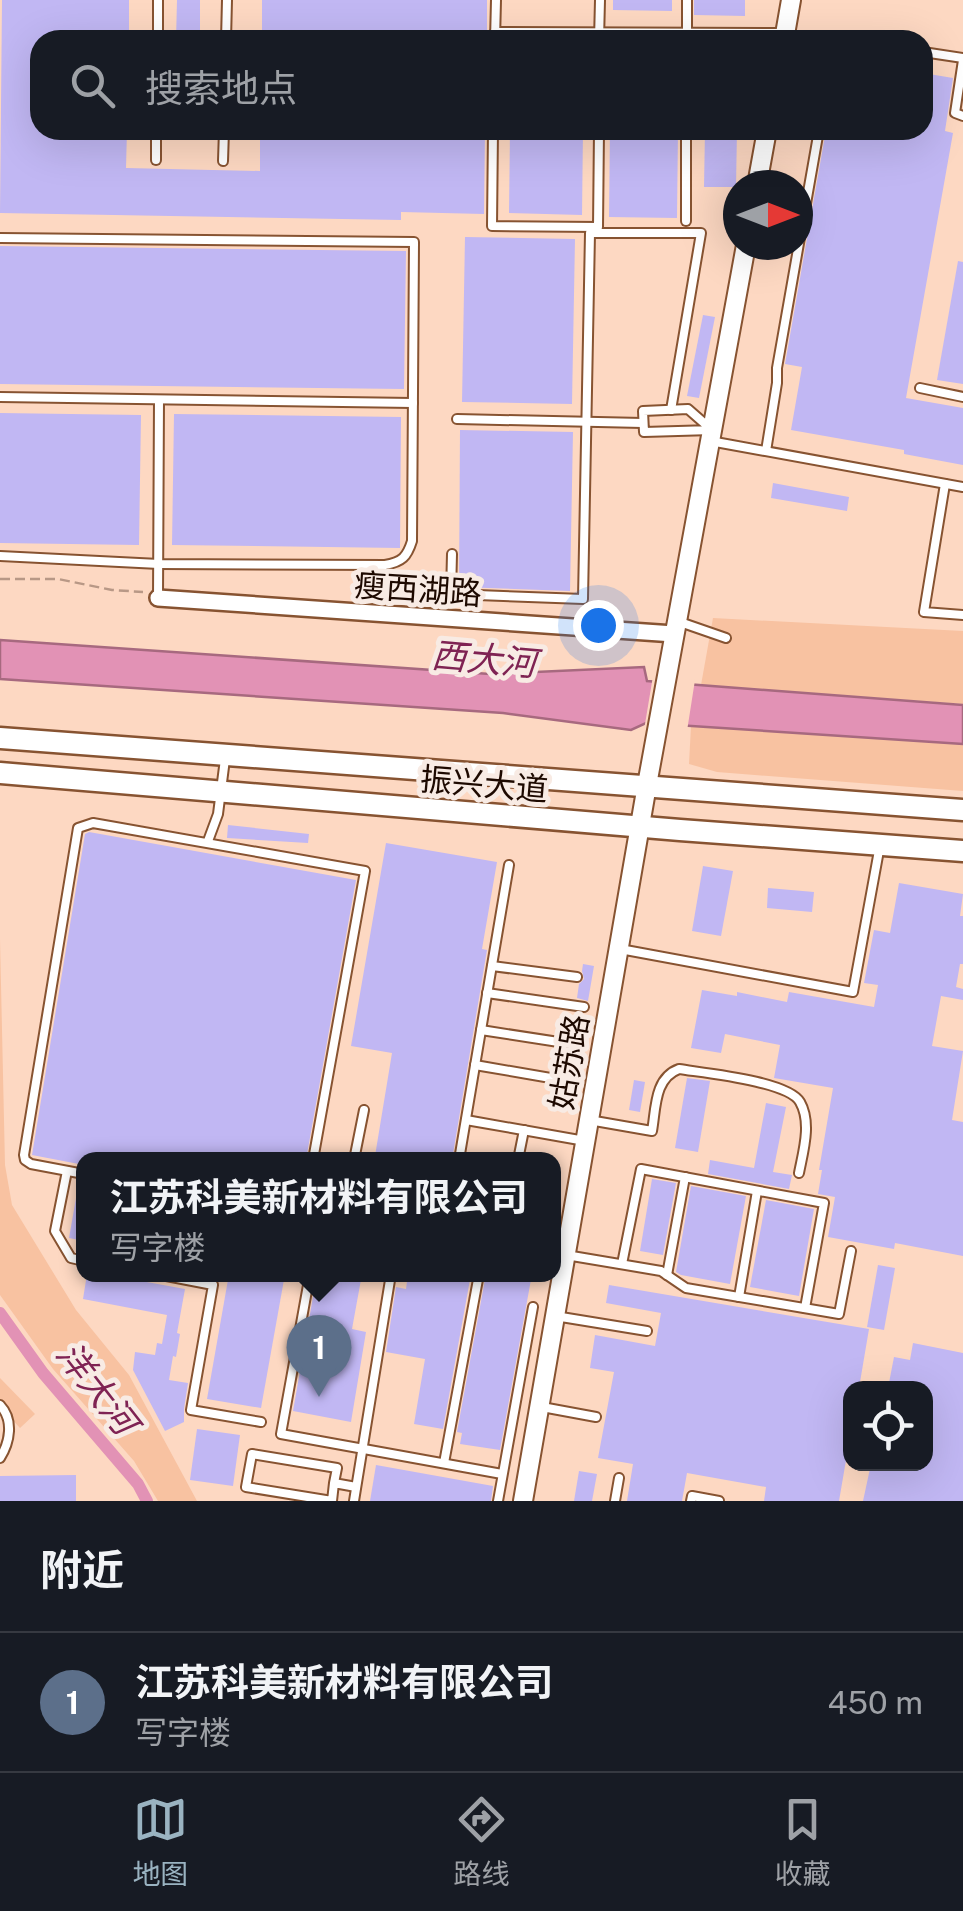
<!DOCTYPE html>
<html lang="zh">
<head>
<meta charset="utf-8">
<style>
  :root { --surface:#171b24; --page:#20242c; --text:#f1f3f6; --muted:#9ea1a6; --line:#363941; --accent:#9ab3c1 }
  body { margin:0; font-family:"Public Sans","Noto Sans SC",sans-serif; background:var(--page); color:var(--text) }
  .controls { position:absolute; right:30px; bottom:30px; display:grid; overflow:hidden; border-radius:20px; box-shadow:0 10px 40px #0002 }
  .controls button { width:90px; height:90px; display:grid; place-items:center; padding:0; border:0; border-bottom:2px solid var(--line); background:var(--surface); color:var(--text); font:50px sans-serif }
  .compass { position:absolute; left:723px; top:170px; width:90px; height:90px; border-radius:50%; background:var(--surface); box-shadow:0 10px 40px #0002; rotate:90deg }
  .you { position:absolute; left:598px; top:625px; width:35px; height:35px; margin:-25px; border:8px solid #fff; border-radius:50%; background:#1a73e8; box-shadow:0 0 0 15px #1a73e833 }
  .badge { display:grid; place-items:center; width:65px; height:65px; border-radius:50%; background:var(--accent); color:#fff; font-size:32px; font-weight:700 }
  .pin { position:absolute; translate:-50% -82px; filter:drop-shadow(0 2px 5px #0008) }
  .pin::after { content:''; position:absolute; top:52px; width:35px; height:30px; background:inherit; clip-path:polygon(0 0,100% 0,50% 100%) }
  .popup { position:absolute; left:76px; top:1152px; width:485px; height:130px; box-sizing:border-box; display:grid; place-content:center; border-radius:20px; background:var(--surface); filter:drop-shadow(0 2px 8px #0005); font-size:32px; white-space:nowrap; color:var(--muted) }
  .popup b { font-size:38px; color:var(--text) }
  .popup::after { content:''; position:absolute; left:50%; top:100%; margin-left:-20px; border:20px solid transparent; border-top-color:var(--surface) }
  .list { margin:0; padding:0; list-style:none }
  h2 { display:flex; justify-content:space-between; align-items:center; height:130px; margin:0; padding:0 40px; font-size:42px }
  h2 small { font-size:32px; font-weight:400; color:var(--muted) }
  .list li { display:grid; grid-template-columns:65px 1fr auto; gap:30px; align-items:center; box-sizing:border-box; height:140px; padding:0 40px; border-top:2px solid var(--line) }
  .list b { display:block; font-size:38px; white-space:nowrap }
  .list p { margin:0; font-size:32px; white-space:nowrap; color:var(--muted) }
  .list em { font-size:32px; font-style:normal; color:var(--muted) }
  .icon { flex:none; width:55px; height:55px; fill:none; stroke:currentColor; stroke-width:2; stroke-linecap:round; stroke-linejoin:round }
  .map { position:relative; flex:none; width:963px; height:1501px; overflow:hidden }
  .search { position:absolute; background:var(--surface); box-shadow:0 10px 40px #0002; left:30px; right:30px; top:30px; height:110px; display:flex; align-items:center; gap:25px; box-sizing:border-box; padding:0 35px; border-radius:30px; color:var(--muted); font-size:38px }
  .sheet { height:270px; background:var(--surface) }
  nav { display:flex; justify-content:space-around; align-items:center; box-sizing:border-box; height:140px; border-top:2px solid var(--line); background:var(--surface); font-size:28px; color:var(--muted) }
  nav a { display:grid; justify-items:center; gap:5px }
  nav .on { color:var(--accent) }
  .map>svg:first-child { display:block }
  .green { fill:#f8c2a1 }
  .water { fill:#e292b5; stroke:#a7697f; stroke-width:2.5 }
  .pier { fill:#fdd8c2 }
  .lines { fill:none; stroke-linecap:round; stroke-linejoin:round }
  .canal { stroke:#e292b5; stroke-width:12 }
  .building { fill:#c1b7f3 }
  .service-casing { stroke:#875331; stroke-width:12 }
  .minor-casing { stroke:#875331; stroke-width:20 }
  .tertiary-casing { stroke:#875331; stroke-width:22 }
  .secondary-casing { stroke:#875331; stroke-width:25 }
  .path { stroke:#b89886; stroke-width:2.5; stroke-dasharray:10 5; stroke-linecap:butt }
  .service { stroke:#fff; stroke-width:8 }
  .minor { stroke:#fff; stroke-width:15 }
  .tertiary { stroke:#fff; stroke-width:18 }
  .secondary { stroke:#fff; stroke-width:20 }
  .labels { text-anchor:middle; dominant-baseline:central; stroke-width:10; stroke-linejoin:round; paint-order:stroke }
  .street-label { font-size:32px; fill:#1d0900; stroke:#f8ebe4 }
  .water-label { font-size:35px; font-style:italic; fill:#7f2353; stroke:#f8ebe4 }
</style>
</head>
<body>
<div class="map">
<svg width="963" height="1501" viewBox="0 0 963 1501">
  <rect width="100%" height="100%" fill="#fdd8c2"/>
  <g class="green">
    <polygon points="713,618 963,631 963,704 701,685"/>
    <polygon points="691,726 963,744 963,791 717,772 689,764"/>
    <polygon points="0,939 5,1165 12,1205 76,1310 129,1375 197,1501 158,1501 134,1461 53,1369 0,1295"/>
    <polygon points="0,1378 35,1414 20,1428 0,1406"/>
  </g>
  <polygon class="water" points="0,640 490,674 644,667 647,681 963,705 963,744 646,723 631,730 503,713 0,679"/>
  <polygon class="pier" points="653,676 695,680 687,731 647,728 644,730"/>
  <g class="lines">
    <polyline class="canal" points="0,1313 43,1373 138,1484 147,1501"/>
  </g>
  <g class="building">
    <polygon points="2,0 129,0 129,40 40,40 40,130 127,130 126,168 260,171 260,130 485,130 484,214 401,212 401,220 0,213"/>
    <polygon points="177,0 200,0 200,37 196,37 196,40 176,40"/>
    <rect x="262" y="0" width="225" height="40"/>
    <polygon points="613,0 672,0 672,11 613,10"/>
    <polygon points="694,0 745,0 745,16 694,15"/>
    <polygon points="923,73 953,78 945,131 953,133 906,398 963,408 963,465 904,454 904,450 791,430 802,367 785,364 826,130 923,130"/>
    <polygon points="510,130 583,130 582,215 509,213"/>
    <polygon points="610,130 678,130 677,218 609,217"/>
    <polygon points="705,130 737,130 736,187 704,187"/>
    <polygon points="465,237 575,239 572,404 462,402"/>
    <polygon points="0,246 406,251 404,389 0,384"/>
    <polygon points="958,261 963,262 963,384 937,380"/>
    <polygon points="703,315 715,317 699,398 687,396"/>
    <polygon points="0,413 141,415 139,545 0,543"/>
    <polygon points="174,414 401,417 400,548 172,545"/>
    <polygon points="460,430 573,432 570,591 459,587"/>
    <polygon points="773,483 849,497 847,511 771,498"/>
    <polygon points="228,825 309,834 308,843 227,838"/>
    <polygon points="89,832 356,880 306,1160 84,1160 84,1165 32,1155 85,834"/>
    <polygon points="386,843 497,862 482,949 487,950 452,1160 395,1160 375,1156 392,1053 351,1046"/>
    <polygon points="703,866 733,871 721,936 692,931"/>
    <polygon points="899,883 963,894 960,916 963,916 963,964 960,964 956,987 963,989 963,1000 941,996 932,1046 963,1051 952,1120 963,1122 963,1256 895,1243 894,1249 828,1237 835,1197 818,1194 822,1170 819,1170 833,1088 774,1078 780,1045 725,1034 721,1053 691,1048 702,990 737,996 737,992 787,1002 789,992 874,1007 878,985 864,983 874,930 890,933"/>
    <polygon points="768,888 814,892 812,912 767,908"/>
    <polygon points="583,964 594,966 588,1001 577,998 579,984 584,979 582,971"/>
    <polygon points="687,1078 710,1081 698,1152 675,1148"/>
    <polygon points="634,1080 645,1082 640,1112 629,1110"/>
    <polygon points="766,1103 786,1107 773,1172 792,1175 789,1189 708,1174 710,1160 754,1168"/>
    <polygon points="652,1179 676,1183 663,1255 640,1251"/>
    <polygon points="79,1181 84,1182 84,1241 69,1238"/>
    <polygon points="691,1186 746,1196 730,1284 681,1275 676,1272"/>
    <polygon points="766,1200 814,1209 799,1296 750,1287"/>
    <polygon points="878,1265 895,1268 884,1330 867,1327"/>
    <polygon points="87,1274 103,1274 185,1289 177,1333 180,1334 176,1357 173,1356 169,1380 188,1383 184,1409 184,1422 165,1431 133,1370 135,1352 155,1355 157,1343 162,1344 167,1315 83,1299"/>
    <polygon points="229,1274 285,1274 261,1408 207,1399"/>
    <polygon points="317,1274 362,1274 352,1329 366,1332 351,1422 293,1411"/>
    <polygon points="408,1274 471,1274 443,1429 414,1424 425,1359 386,1352 396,1287 406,1289"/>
    <polygon points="486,1274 532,1274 500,1450 460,1444 462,1433 457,1432"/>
    <polygon points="609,1285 869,1329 859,1388 850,1388 850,1437 839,1501 764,1501 766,1487 687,1473 682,1501 627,1501 633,1464 598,1458 614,1372 590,1368 595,1335 655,1346 661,1313 606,1303"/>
    <polygon points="913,1343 963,1353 963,1501 863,1501 871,1464 926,1464 926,1388 888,1388 894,1357 910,1360"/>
    <polygon points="197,1429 240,1435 233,1486 190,1480"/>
    <polygon points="376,1465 493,1486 491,1501 370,1501"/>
    <polygon points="579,1471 597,1474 592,1501 574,1501"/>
    <polygon points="76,1475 76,1501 0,1501 0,1476"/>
  </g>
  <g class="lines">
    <g class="service-casing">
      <g id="service">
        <polyline points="495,32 785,33"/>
        <polyline points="158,40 158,0"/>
        <polyline points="226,40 227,0"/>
        <polyline points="495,40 496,0"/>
        <polyline points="599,40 600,0"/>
        <polyline points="687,40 687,0"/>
        <polyline points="923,52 963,58"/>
        <polyline points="963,60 955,113 963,116"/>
        <polyline points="493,130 492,226 598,227 599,130"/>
        <polyline points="156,160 156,130"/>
        <polyline points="223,161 224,130"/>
        <polyline points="686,221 686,130"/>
        <path d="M0,238l414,4 -2,299c-5,16 -10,21 -27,24l-226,-1 -159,-8"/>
        <polyline points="920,388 963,397"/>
        <polyline points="0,397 413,403"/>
        <polygon points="688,409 712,430 644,432 643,411"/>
        <polyline points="457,419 643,423"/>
        <polyline points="710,441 963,487"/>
        <polyline points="766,451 777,383 777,368 819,130"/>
        <polyline points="945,484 924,612 963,615"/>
        <polyline points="452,554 451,594 583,599 590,233 701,233 671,410"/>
        <polyline points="158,598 159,400"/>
        <polyline points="677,621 726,638"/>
        <polyline points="208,841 218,814 225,759"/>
        <polyline points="620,949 853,992 880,845"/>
        <polyline points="492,966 577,977"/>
        <polyline points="487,993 584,1007"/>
        <polyline points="481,1030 578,1045"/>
        <polyline points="475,1065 568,1081"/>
        <polyline points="466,1120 585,1141"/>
        <path d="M589,1120l63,11c4,-22 2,-53 27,-62 25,4 109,12 121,33 12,21 3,50 -1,71"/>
        <polyline points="354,1160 364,1110"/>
        <polyline points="459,1160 509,865"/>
        <polyline points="518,1160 524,1130"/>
        <polyline points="67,1171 55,1231 71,1258 84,1261"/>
        <polyline points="84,1174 31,1164 25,1160 24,1155 78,828 93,823 365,871 313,1160"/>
        <polyline points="566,1255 661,1271 686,1288 839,1314 851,1251"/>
        <polyline points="622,1264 641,1169 824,1203 805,1308"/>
        <polyline points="156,1274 213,1285 191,1410 261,1422"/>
        <polyline points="310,1274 281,1434 502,1474"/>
        <polyline points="667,1275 685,1177"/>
        <polyline points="739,1297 757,1191"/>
        <polyline points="555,1316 647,1331"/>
        <path d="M0,1405c14,15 10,37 0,53"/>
        <polyline points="542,1407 596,1417"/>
        <polyline points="444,1463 479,1274"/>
        <polyline points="334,1483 332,1501 246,1487 252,1454 337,1468 334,1483 356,1487"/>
        <polyline points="354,1501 391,1274"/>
        <polyline points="498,1501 533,1307"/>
        <polyline points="615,1501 619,1478"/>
        <polyline points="691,1501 692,1496 719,1501"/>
      </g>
    </g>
    <g class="minor-casing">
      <polyline id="minor" points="158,598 674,634"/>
    </g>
    <g class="tertiary-casing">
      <g id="tertiary">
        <polyline points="784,40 791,0"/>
        <polyline points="757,185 767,130"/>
        <polyline points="523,1501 647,785 746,245"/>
      </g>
    </g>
    <g class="secondary-casing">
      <g id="secondary">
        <polyline points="0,738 963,810"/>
        <polyline points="0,773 680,830 963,851"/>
      </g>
    </g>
    <polyline class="path" points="0,579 58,579 112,590 143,592"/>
    <use href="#service" class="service"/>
    <use href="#minor" class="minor"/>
    <use href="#tertiary" class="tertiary"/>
    <use href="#secondary" class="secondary"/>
  </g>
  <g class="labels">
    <g class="street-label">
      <text transform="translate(418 589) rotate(4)">瘦西湖路</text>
      <text transform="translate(484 784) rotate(5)">振兴大道</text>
      <text transform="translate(569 1062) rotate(-80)">姑苏路</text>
    </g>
    <g class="water-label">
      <text transform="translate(484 659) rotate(5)">西大河</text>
      <text transform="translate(97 1388) rotate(52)">洋大河</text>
    </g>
  </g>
</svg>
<div class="controls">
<button><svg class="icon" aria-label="locate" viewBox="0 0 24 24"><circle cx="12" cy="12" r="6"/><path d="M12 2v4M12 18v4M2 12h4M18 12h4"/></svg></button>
</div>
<svg class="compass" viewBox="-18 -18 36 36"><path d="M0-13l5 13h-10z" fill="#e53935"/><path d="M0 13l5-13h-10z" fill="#9ea1a6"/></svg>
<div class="you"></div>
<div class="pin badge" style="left:319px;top:1397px;background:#5c6f8a">1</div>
<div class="popup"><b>江苏科美新材料有限公司</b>写字楼</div>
<div class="search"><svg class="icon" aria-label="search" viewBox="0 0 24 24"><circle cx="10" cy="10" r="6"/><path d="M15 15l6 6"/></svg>搜索地点</div>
</div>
<section class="sheet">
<h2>附近<small></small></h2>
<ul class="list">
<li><span class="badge" style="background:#5c6f8a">1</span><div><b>江苏科美新材料有限公司</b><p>写字楼</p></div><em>450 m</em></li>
</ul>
</section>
<nav>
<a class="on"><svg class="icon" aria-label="map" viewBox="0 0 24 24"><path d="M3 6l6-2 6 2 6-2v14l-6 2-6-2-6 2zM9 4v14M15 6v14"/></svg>地图</a>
<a><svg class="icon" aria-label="directions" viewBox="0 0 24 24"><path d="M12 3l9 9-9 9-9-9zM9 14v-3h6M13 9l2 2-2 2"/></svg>路线</a>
<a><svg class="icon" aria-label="saved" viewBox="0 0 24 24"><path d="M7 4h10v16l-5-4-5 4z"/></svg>收藏</a>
</nav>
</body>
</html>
